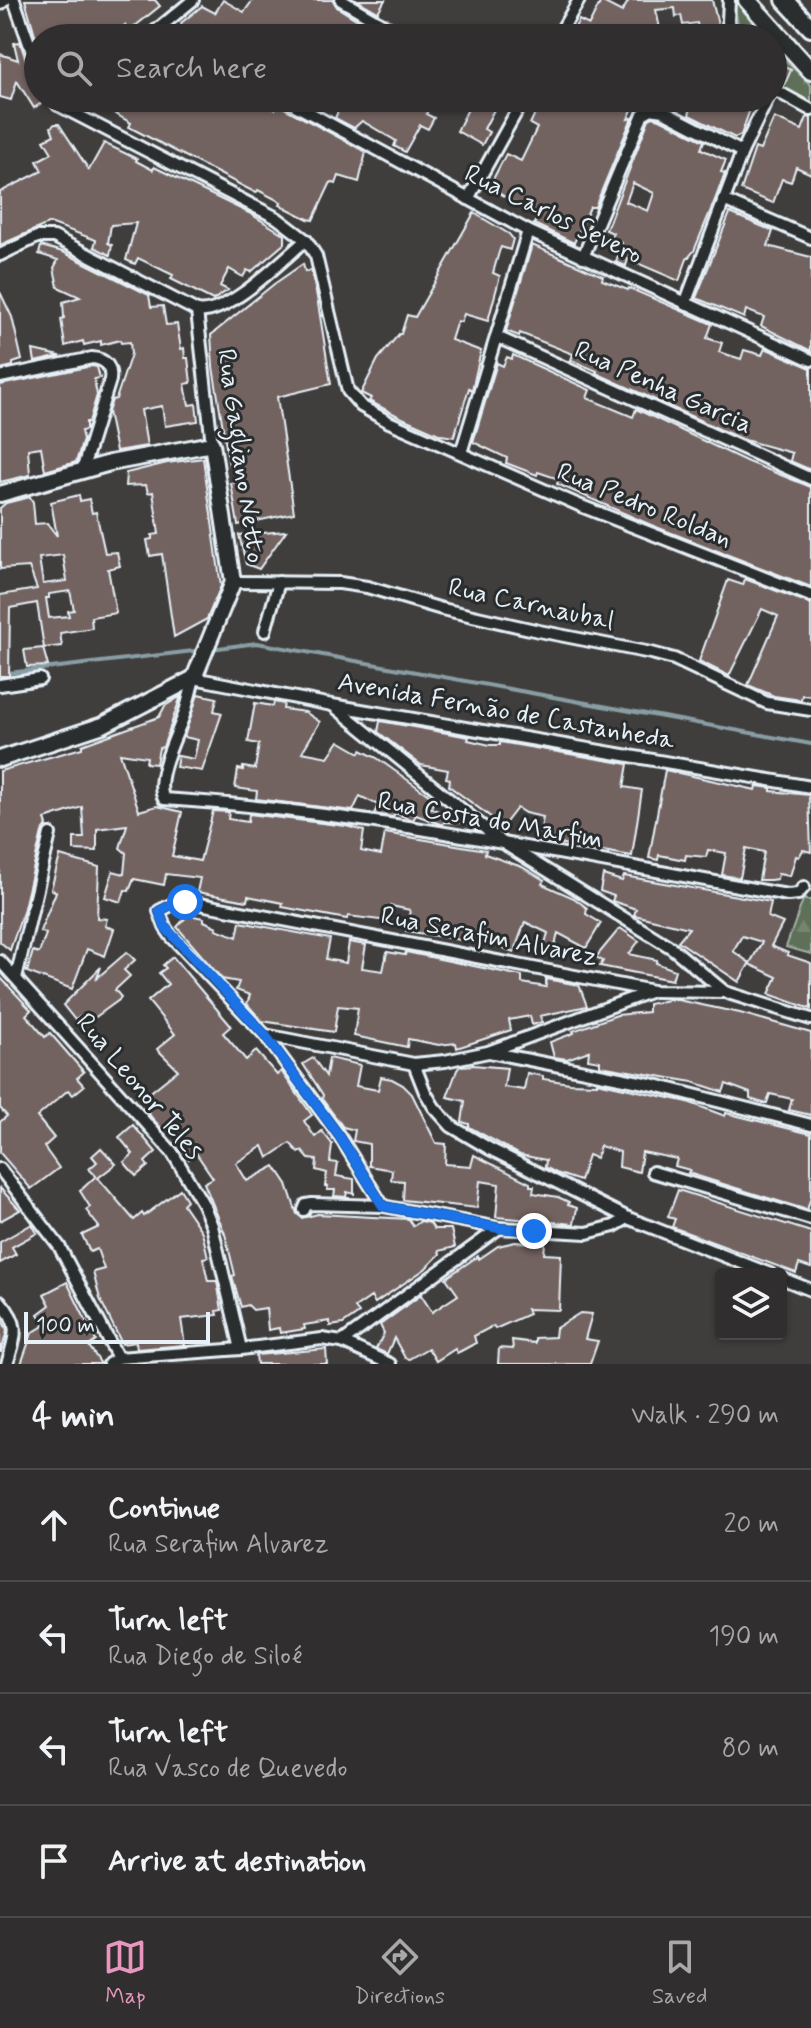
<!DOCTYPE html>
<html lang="en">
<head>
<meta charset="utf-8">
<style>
  :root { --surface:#302e2e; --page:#3c3a3a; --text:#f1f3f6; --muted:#a8a8aa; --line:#4b4a4a; --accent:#e797bd }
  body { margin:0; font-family:Mynerve,sans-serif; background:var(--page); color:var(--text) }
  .controls { position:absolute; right:24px; bottom:24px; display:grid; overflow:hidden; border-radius:8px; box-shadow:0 2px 6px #0004 }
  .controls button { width:72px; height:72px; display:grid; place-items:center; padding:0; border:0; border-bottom:2px solid var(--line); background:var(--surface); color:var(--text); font:40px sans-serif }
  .scale { position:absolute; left:24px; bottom:20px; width:186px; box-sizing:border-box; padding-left:8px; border:4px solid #e8f1f8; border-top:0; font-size:22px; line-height:28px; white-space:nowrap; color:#e8f1f8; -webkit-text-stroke:6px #2a2d2e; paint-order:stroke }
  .stop { position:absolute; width:24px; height:24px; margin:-18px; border:6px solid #1a73e8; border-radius:50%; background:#fff }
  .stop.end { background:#1a73e8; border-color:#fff; box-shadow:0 2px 8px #0008 }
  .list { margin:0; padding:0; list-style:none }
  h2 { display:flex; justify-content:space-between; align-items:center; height:104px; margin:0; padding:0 32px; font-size:34px }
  h2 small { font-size:26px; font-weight:400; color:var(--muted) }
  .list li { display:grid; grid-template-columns:52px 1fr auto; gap:24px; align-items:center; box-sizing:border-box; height:112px; padding:0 32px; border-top:2px solid var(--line) }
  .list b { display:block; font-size:30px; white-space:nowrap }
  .list p { margin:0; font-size:26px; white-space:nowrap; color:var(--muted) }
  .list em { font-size:26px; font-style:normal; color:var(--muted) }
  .icon { flex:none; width:44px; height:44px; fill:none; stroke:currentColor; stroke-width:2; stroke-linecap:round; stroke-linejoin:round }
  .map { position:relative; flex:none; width:811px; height:1364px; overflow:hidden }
  .search { position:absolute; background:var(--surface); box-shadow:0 2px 6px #0004; left:24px; right:24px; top:24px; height:88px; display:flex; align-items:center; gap:20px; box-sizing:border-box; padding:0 28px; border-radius:44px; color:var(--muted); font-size:30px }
  .sheet { height:552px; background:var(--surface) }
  nav { display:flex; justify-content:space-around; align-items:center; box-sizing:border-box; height:112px; border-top:2px solid var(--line); background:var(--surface); font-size:22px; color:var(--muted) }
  nav a { display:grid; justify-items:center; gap:4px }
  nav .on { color:var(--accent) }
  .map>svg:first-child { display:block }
  .forest { fill:url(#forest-firs); stroke:#a4b0a8; stroke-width:2 }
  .park { fill:url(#park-crowns); stroke:#a4b0a8; stroke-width:2 }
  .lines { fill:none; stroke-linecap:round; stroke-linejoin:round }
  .stream { stroke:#899ea4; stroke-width:4 }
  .building { fill:#736461; stroke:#e8f1f8; stroke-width:2; fill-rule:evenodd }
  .street-casing { stroke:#e8f1f8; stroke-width:16 }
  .secondary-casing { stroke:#e8f1f8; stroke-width:20 }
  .primary-casing { stroke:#e8f1f8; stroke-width:22 }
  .street { stroke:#2a2d2e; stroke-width:10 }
  .secondary { stroke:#2a2d2e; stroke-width:14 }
  .primary { stroke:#2a2d2e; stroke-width:16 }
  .route { stroke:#1a73e8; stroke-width:10 }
  .labels { text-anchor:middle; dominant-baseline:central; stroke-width:6; stroke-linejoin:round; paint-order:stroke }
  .street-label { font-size:26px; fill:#e8f1f8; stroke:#2a2d2e }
</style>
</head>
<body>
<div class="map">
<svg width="811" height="1364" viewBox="0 0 811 1364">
  <defs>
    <pattern id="forest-firs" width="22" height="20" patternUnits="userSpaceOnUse" patternTransform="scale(2)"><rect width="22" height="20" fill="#5f7059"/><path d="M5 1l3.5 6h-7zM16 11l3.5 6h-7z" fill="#768572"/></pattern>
    <pattern id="park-crowns" width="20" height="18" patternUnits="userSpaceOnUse" patternTransform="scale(2)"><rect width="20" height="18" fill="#5f7059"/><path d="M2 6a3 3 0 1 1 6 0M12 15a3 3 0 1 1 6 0" fill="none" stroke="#768572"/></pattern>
  </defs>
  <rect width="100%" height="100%" fill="#403e3d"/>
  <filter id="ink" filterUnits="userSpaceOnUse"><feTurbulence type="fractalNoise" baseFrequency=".0125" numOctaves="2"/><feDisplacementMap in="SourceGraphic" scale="16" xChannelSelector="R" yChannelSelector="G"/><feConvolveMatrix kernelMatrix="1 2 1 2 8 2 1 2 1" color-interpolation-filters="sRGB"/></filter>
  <g filter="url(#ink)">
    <polygon class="forest" points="803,900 811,900 811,954 786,947"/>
    <g class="park">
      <polygon points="739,3 762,37 764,38 741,38 734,5"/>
      <polygon points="773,49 811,85 811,103 773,82"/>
    </g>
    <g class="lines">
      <g class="stream">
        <polyline points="211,649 257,643 811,744"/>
        <polyline points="0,674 202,650"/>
      </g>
    </g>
    <g class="building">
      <polygon points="25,0 155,0 160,6 129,31 125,25 108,38 38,38 38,45"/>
      <polygon points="223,0 244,12 253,0 333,0 337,7 386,38 194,38 183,32 181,23 202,6 215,13"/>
      <polygon points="357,0 385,0 378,12"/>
      <polygon points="629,0 712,0 721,37 700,38 697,23 683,25 681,15 676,17 675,8 656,10 662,38 569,38 579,20 589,25 601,1 622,12"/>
      <polygon points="20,42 30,72 38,77 38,98 43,102 34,108 17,81 11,100 0,97 0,54 18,60 14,43"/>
      <polygon points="777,63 791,70 784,86 773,80"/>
      <polygon points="88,98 254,98 275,109 277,104 366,152 359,182 339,176 336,184 331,182 313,220 308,219 280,205 281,202 258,190 256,193 129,127 131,123"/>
      <polygon points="319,98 435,98 426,114 434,118 428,129 420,125 405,152 394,146 396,141 362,121 354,128 335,118 339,109"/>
      <polygon points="458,98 486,98 497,104 484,129 489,132 482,145 457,131 470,105"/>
      <polygon points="532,98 629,98 636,101 628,119 632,118 595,207 590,207 574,243 534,224 537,217 489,187 506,154 521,161 537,128 530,124 538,107 530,103"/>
      <polygon points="670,98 754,98 741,135 735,138 689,115 691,107"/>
      <path d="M653,117l7,2 44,22 -3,8 25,11 -5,12 4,1 -10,27 -21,51 -7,8 -8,22 -51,-22 -2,7 -10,-4 6,-19 -11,-5 2,-5 -7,-3 43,-111zM633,183l21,10 -6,18 -22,-9z"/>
      <polygon points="807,117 811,118 811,174 796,167 791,182 782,179 773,203 741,190 755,148 760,150 774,118 802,130"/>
      <polygon points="55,124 59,124 89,170 104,143 137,159 136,161 153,170 154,167 249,213 285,235 285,243 251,272 247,270 243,277 229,269 220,286 228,290 213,300 171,279 173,275 138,258 135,264 126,260 136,223 111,225 108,243 112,245 110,255 94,247 96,240 50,223 0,245 0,192 42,171 37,161 52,153 44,140 54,135 51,127"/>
      <polygon points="474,213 509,234 513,239 510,250 501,247 499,252 493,273 500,276 488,321 464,314 461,322 457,321 451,340 481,351 472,390 469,388 454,437 441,435 400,417 369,401 371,398 361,393 378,359 399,334 401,334 407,315 415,317"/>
      <polygon points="730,213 773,231 768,246 811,257 811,351 761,326 764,317 746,310 744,318 696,298"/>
      <polygon points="532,245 603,276 602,280 628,290 629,288 712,324 707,338 722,343 719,352 741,359 744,350 762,355 765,348 811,368 811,470 790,461 792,453 741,439 596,373 597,371 571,360 573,354 520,333 519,336 506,331"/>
      <polygon points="41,246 63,252 149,295 151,307 163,306 166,325 177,324 181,349 184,348 185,358 188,358 191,383 185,384 189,405 196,404 198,421 165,426 162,406 141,410 147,446 116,451 108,412 112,400 116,399 131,354 130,342 121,343 120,340 101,345 101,341 84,345 83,341 65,346 61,319 64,318 63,302 80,297 58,287 54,268 58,260 39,254"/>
      <polygon points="303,264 305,272 311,270 317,297 331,384 277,397 294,513 238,525 231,483 237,482 234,464 229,465 213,367 211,335 274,284"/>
      <polygon points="0,292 12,317 22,360 13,363 13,366 0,369"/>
      <polygon points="33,350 60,356 35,362"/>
      <polygon points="513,355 590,390 587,398 633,417 636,409 748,462 811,487 811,587 651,525 557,484 559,479 538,472 537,475 506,463 507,458 473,442 497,363 503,366 507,357 512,359"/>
      <polygon points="92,366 97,367 100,378 94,379 97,395 89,422 86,422 86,430 81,431 83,440 76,462 45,471 41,447 28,449 30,475 0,482 0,385"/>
      <polygon points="203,458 221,586 207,619 174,637 162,554 150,556 147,540 152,539 152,535 159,534 153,492 148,493 146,485 125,486 126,473 167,463"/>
      <path d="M79,495l1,6 9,-2 3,14 4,-1 9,41 12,-1 3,14 -12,3 8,44 -25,4 1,11 -32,5 2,13 -18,2 -7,-45 -27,5 -1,68h-9v-81l37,-6 -8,-22 -29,2v-61l6,-5 24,-6 3,5 2,22 12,-1 10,13 -6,-34zM63,555l4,26 -24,3 -4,-26zM70,591l4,19 -6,1 1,5 -20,2 -3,-20h3v-4z"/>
      <polygon points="286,531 259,569 246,564 239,535"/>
      <polygon points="745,579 811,604 811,696 802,695 801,700 774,696 748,685 778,616 762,609 729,676 699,661 728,580 743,585"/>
      <polygon points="43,648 48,666 27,667 24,650"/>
      <polygon points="198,694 217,698 214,711 222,713 202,771 176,767 178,756 194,759 198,740 184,737"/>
      <polygon points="181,696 163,747 159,748 156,764 146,763 147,757 120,753 139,811 157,806 182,812 172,856 200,861 213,811 229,812 228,819 248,822 249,814 346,826 364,831 361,851 381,855 385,833 486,850 485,854 522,867 544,880 542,884 574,898 587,908 586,914 601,923 586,948 558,933 554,951 544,947 548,933 525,922 514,952 497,946 406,931 410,910 391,906 388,921 348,916 347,919 282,907 283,903 248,896 247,901 197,892 200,878 166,874 164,885 134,879 129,891 125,890 121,902 105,897 113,871 124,874 126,853 120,848 127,825 97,829 97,851 74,850 74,838 84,838 82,807 45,819 47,825 42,832 23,912 10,950 0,942 0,771 82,748 82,745 159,717 165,706"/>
      <polygon points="274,702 284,704 283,709 305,712 320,722 302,752 328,757 339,741 360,753 361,750 377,758 430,796 428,801 433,803 431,808 466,823 444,822 443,825 416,815 413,820 395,813 393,817 374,814 378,805 360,796 353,811 256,799 257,791 235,788 238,769 243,770 243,767 255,769 259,744 248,742 255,703 273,706"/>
      <polygon points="380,721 458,735 469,737 468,740 490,745 500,745 500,742 628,764 624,787 642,790 632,856 539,840 543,817 525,813 517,808 503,826 449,786 450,779 446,778 448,770 421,765 378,732"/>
      <polygon points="665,770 756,790 757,786 771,788 771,791 809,795 811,852 803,850 799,857 796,856 790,876 778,874 777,879 770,880 759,880 764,852 746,848 740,878 722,875 726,853 708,850 706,857 686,855 685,860 659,855 658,860 649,858"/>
      <polygon points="60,856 99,867 97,918 107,919 105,926 114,929 105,956 87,949 72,989 27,972 33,951 39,953 46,934 40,931 56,892 51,889"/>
      <path d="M603,875l19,6 2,-5 147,26 -3,15 15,6 -12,23 17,7 -1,2 24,8v46l-42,-15 8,-17 -28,-13 -10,18 -61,-41 11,-13 -55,-13 2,-6 -24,-8 2,-5 -14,-5zM742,936l20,6 -12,21 -17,-12z"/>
      <polygon points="188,915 204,918 204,921 217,927 216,929 237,937 240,922 330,939 326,959 346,963 349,942 366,945 362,968 383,971 387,952 405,955 406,952 522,976 522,983 546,987 546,979 579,985 587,1006 540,1016 542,1022 532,1025 530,1016 509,1020 511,1030 457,1048 456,1043 439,1045 408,1039 407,1047 354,1036 358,1008 338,1006 334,1032 262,1021 247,1004 250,995 236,990 239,982 222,979 177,927"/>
      <polygon points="620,928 639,941 629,954 657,960 656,963 675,970 672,980 600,966 603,961 596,957"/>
      <polygon points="127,952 135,960 124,970 130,976 115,990 121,997 119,1000 86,1024 80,1017 75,1020 63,1005 101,967 97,978"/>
      <polygon points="173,957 231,1026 223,1033 246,1060 256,1051 277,1075 281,1071 312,1115 304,1121 315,1137 322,1131 332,1144 330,1162 338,1163 336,1176 354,1179 354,1194 347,1192 346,1197 334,1196 335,1190 327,1190 328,1186 325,1186 327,1173 316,1170 317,1160 309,1159 302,1151 299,1153 290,1143 268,1158 263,1146 236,1163 247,1181 275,1166 287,1184 297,1214 302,1218 318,1214 409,1219 413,1226 421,1221 430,1223 434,1229 451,1229 455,1247 439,1251 440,1254 425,1269 375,1303 371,1297 355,1308 359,1313 343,1324 330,1326 330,1321 304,1325 305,1329 280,1333 279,1328 268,1330 266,1308 253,1310 248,1305 241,1307 232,1276 235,1275 225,1234 204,1183 213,1178 196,1153 189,1159 182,1150 190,1144 172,1122 163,1130 151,1117 147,1110 149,1108 142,1099 178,1070 157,1049 175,1034 148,1001 168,984 159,973 166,968 163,965"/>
      <polygon points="0,977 31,1010 26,1015 45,1037 50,1033 84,1072 77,1078 84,1086 73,1095 68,1090 37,1117 54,1138 44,1147 59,1168 31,1189 0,1153 0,1122 7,1116 0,1108"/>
      <polygon points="673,999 740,1013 811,1033 811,1115 789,1110 792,1099 770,1094 767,1103 763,1103 750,1099 750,1093 726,1084 723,1092 693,1082 600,1066 600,1061 588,1059 589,1051 567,1059 554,1057 550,1042 574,1033 573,1031 617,1015 648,1012 648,1004"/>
      <polygon points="313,1058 326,1076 329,1058 360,1065 356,1086 378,1090 381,1077 392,1079 403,1085 412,1094 436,1143 446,1144 445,1164 471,1166 474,1155 530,1183 530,1186 534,1186 533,1193 558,1197 569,1202 568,1205 577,1208 574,1224 496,1217 499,1184 480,1181 477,1208 403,1200 404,1181 391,1180 392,1170 369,1166 369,1144 353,1141 355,1130 343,1127 322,1099 323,1095 303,1064"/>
      <polygon points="473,1065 507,1068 504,1087 524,1090 527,1073 543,1076 543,1079 570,1083 597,1084 597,1082 688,1102 725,1116 726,1113 811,1134 811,1197 807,1210 688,1173 690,1170 675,1166 677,1159 642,1152 639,1172 619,1167 620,1152 600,1146 596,1158 588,1155 580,1181 556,1173 545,1167 546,1160 520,1155 469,1127 469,1124 462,1122 465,1101 447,1097 457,1070 460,1066"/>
      <polygon points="133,1125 156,1152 145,1162 148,1166 136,1176 124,1162 133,1154 119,1137"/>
      <polygon points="101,1148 116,1164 98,1178 134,1220 142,1213 144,1216 180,1189 187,1200 183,1204 202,1232 208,1257 203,1258 208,1281 217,1281 222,1310 217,1311 218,1315 181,1319 185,1345 137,1349 136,1342 122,1344 100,1299 93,1272 104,1269 97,1249 90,1252 82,1235 99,1227 86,1210 90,1207 80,1191 96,1176 89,1169 97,1162 92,1156"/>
      <polygon points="0,1188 20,1210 0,1221"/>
      <polygon points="678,1190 811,1232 811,1268 799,1264 796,1273 672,1227 675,1219 668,1217"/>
      <polygon points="32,1224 37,1233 12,1247 16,1254 0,1263 0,1242"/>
      <polygon points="515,1242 545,1243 544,1254 561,1255 559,1310 527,1309 529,1314 495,1329 493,1326 474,1336 476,1343 461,1351 457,1353 455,1349 436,1361 428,1348 409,1359 405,1358 394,1338 387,1354 376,1349 384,1333 380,1325 421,1295 432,1312 458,1295 446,1278 478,1256 479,1259 498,1246"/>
      <polygon points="67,1282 96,1341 89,1346 101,1364 21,1364 32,1333 45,1325 38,1314 50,1305 44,1294"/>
      <polygon points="580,1313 592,1314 585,1339 598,1341 590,1364 498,1364 499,1348 513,1349 512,1340 535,1343 535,1338 555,1337 556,1328"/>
      <polygon points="0,1314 7,1331 1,1352 0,1352"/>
      <polygon points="326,1349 327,1364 257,1364 256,1355"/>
    </g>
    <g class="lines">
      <g class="street-casing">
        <g id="street">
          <polyline points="14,0 38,69"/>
          <polyline points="341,0 406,38"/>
          <polyline points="729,0 728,21 733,38"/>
          <polyline points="0,4 5,0"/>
          <polyline points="157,30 172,38"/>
          <polyline points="147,38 193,0"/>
          <polyline points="557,38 579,0"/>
          <polyline points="773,89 811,110"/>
          <polyline points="53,98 58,105 277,218 306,240 316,256 348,391 361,406 389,422 581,506 811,596"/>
          <polyline points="282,98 528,231 811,360"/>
          <polyline points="58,105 68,98"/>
          <polyline points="468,199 524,98"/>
          <polyline points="723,200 811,238"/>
          <path d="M0,255l37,-18h17l143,74c30,6 86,-52 109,-71"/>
          <polyline points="583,257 643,114 651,109 663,111 742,152"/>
          <polyline points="685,304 742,152 768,98"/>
          <polyline points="197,311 212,444"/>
          <polyline points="497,337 811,479"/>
          <path d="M0,377l92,-19c13,1 20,8 18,22l-28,91"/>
          <polyline points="461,453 528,231"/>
          <polyline points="233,582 340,583 367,587 442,609 539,631 651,653 674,659 767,703 811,710"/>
          <polyline points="265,631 279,582"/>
          <polyline points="0,685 40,679"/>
          <polyline points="334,706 503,843 672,948 725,992"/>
          <path d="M804,887l-6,7 -10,1c-207,-36 -414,-83 -624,-96 -11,-19 13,-64 20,-84 4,-12 7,-25 10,-37l138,27 479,82"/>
          <polyline points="0,961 172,1152 203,1204 212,1226 241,1349"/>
          <polyline points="16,978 50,834"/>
          <polyline points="265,1035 414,1064 445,1061 488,1052 652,991"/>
          <polyline points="489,1052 655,1085 811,1125"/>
          <polyline points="414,1064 425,1092 434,1107 451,1126 490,1149 628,1218 770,1274"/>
          <polyline points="0,1169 59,1246 118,1358"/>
          <polyline points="653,1172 811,1219"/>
          <polyline points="383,1206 340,1137 265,1035 171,936 165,927 159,911 175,903 200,904 653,991 725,992 811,1019"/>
          <polyline points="304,1210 306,1205 312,1204 383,1206 499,1228 587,1233 614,1226 628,1218"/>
          <polyline points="781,1278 811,1290"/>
          <path d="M0,1301c21,24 16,34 7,63"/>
          <polyline points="342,1342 499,1228"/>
          <polyline points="109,1364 118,1358 241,1349 322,1339 342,1342 390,1364"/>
        </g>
      </g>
      <g class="secondary-casing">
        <polyline id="secondary" points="0,494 110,463 212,444 233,582 194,678 103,725 0,759"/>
      </g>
      <g class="primary-casing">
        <g id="primary">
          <polyline points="747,0 811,71"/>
          <polyline points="785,0 811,28"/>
        </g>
      </g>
      <use href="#street" class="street"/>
      <use href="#secondary" class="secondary"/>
      <use href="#primary" class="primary"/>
    </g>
  </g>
  <g class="lines" filter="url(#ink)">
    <polyline class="route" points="185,902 175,903 159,911 165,927 265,1035 340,1137 383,1206 499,1228 534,1231"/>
  </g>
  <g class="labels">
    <g class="street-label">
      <text transform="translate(553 215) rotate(26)">Rua Carlos Severo</text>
      <text transform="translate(663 388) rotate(24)">Rua Penha Garcia</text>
      <text transform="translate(240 456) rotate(82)">Rua Gagliano Netto</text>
      <text transform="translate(644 506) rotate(22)">Rua Pedro Roldan</text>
      <text transform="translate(531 605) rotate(12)">Rua Carnaubal</text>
      <text transform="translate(506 712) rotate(10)">Avenida Fernão de Castanheda</text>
      <text transform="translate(490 821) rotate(10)">Rua Costa do Marfim</text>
      <text transform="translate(489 937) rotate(11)">Rua Serafim Alvarez</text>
      <text transform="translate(139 1087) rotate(50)">Rua Leonor Teles</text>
    </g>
  </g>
</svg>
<div class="controls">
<button><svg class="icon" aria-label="layers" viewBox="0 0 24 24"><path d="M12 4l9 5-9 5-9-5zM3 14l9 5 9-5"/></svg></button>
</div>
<div class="scale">100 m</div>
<div class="stop" style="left:185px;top:902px"></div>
<div class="stop end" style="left:534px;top:1231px"></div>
<div class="search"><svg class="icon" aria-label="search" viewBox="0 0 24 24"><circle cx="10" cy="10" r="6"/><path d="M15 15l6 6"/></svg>Search here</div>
</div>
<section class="sheet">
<h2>4 min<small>Walk · 290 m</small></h2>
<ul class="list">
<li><svg class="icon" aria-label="ahead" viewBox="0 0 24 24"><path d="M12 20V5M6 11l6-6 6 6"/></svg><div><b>Continue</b><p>Rua Serafim Alvarez</p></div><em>20 m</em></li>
<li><svg class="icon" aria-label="left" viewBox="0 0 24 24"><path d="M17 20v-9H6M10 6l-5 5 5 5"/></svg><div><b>Turn left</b><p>Rua Diego de Siloé</p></div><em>190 m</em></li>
<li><svg class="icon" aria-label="left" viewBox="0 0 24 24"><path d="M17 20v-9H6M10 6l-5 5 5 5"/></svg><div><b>Turn left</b><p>Rua Vasco de Quevedo</p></div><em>80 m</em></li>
<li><svg class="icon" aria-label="arrive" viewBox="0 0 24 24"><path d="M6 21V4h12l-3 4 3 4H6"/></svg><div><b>Arrive at destination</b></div></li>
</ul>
</section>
<nav>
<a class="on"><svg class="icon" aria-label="map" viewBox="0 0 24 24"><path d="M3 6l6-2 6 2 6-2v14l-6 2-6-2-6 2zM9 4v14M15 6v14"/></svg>Map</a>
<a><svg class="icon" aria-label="directions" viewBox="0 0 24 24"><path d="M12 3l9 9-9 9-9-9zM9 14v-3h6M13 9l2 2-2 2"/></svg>Directions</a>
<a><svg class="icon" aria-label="saved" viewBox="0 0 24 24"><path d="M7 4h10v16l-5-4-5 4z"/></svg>Saved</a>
</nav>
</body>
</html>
